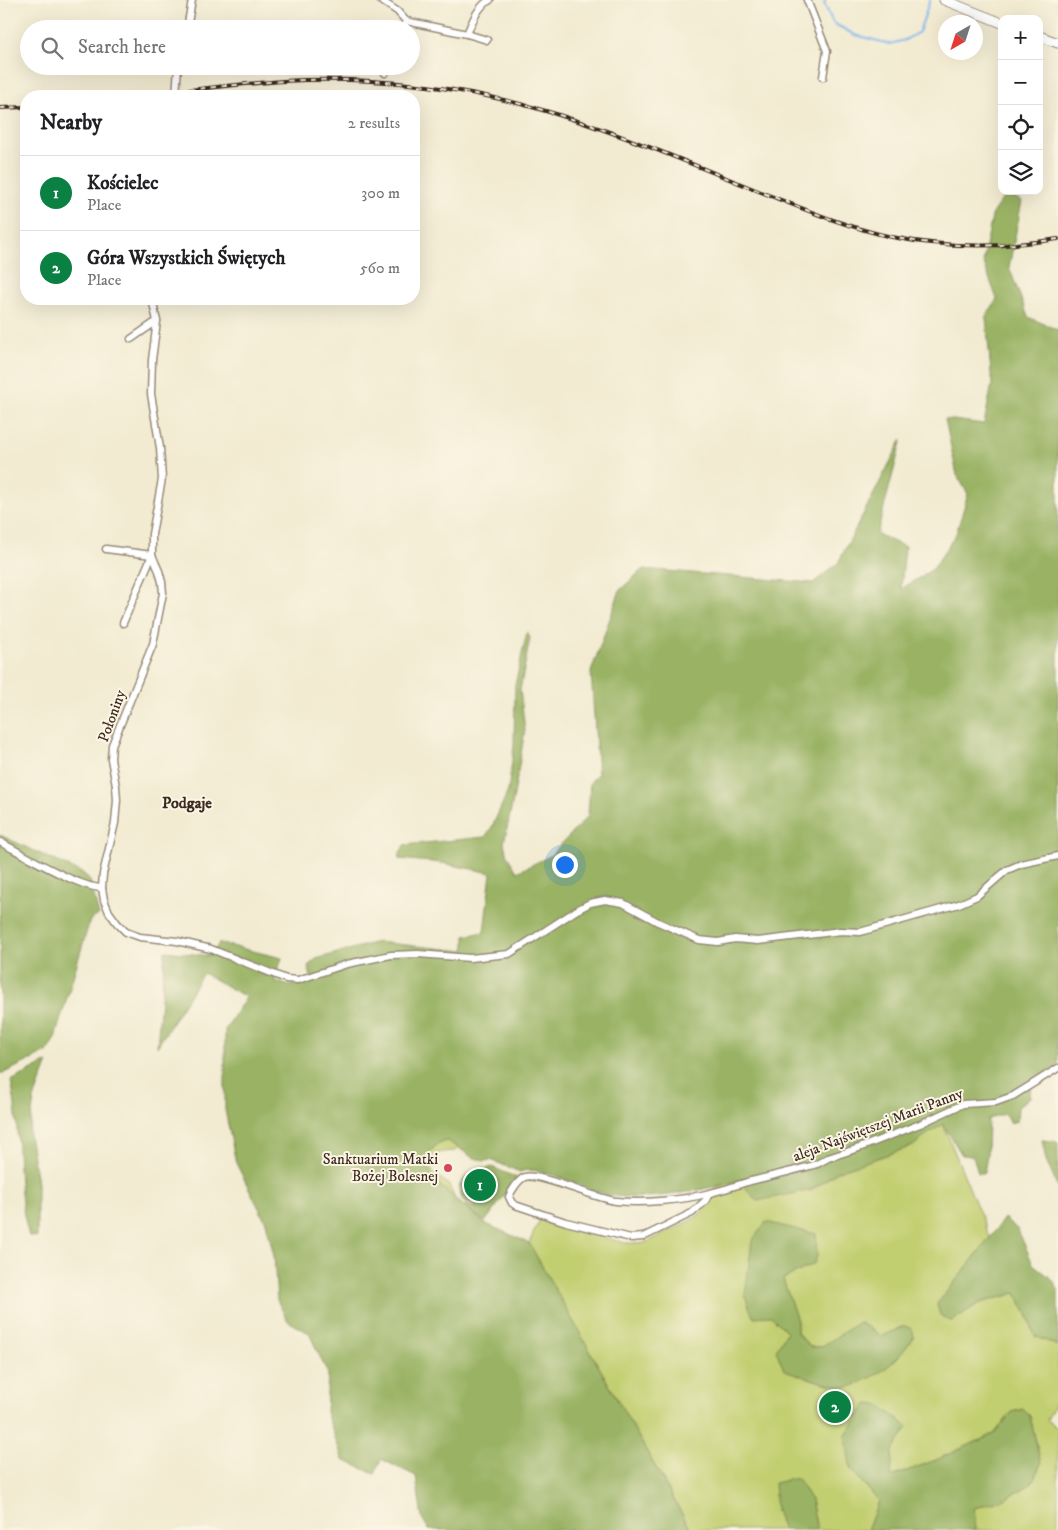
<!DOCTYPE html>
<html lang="en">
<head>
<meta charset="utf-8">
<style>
  :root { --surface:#fff; --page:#f6f6f6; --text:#202124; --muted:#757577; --line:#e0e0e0; --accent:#0b8043 }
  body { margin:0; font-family:"IM FELL DW Pica",serif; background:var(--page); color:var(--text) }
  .controls { position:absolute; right:15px; top:15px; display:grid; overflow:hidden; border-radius:10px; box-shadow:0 5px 20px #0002 }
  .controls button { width:45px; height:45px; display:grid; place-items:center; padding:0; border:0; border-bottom:1px solid var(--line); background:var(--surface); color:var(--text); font:25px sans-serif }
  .compass { position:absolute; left:938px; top:15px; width:45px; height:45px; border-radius:50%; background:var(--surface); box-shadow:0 5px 20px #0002; rotate:219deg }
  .you { position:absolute; left:564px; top:864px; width:18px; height:18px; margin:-12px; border:4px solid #fff; border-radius:50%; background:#1a73e8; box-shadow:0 0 0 8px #1a73e833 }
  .badge { display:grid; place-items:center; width:32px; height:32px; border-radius:50%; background:var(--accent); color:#fff; font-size:16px; font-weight:700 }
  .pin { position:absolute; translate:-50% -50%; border:2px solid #fff; box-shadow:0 1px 5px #0006 }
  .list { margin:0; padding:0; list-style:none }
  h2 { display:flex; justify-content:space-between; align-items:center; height:65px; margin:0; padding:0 20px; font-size:21px }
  h2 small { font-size:16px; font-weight:400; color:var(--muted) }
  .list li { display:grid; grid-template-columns:32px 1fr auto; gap:15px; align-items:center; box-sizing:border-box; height:75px; padding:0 20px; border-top:1px solid var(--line) }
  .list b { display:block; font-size:19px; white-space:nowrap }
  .list p { margin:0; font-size:16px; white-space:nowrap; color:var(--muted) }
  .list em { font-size:16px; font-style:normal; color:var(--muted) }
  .icon { flex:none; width:28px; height:28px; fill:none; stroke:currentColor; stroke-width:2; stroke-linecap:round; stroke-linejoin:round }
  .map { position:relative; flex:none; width:1058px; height:1530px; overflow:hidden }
  .search { position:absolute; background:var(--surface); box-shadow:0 5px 20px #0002; left:20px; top:20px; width:400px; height:55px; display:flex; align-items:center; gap:12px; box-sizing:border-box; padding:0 18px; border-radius:28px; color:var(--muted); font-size:19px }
  .panel { position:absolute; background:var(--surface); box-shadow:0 5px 20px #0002; left:20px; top:90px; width:400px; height:215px; border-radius:20px }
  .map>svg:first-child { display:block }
  .green { fill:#c2cf71; stroke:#7e7c48; fill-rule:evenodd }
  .forest { fill:#99b263; stroke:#6a6e40 }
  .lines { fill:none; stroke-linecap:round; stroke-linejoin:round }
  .stream { stroke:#7db5ed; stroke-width:2 }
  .street-casing { stroke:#968a78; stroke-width:9 }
  .secondary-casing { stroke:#968a78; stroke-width:11 }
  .street { stroke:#fff; stroke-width:6 }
  .secondary { stroke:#fff; stroke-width:9 }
  .rail-casing { stroke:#3b2a1e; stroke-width:4 }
  .rail { stroke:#fcf5e5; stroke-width:2; stroke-dasharray:5.5; stroke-linecap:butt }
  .poi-dot { fill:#d1495b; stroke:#fcf5e5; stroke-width:2 }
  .labels { text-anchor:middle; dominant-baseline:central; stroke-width:4; stroke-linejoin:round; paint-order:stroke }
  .street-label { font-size:15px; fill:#3b2a1e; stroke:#fcf5e5 }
  .poi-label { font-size:15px; fill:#3b2a1e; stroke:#fcf5e5; text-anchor:end }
  .neighbourhood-label { font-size:16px; font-weight:bold; fill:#3b2a1e; stroke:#fcf5e5 }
</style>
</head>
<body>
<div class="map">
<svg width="1058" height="1530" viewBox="0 0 1058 1530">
  <rect width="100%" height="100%" fill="#fcf5e5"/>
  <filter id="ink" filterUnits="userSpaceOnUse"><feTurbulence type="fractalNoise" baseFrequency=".02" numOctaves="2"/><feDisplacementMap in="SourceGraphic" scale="10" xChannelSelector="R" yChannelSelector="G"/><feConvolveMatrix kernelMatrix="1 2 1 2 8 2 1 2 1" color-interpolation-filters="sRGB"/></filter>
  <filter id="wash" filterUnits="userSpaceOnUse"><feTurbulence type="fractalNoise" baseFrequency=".0096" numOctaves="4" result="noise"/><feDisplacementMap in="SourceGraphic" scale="20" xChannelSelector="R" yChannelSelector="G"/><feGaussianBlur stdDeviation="1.12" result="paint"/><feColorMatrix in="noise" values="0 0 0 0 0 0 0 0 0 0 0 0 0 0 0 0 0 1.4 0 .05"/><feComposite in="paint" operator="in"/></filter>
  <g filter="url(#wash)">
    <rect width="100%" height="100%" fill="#f2ebd1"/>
    <g class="green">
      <path d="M943,1124l47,114 -53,66 3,10 11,7 29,-18 36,-10 11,21 8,22 23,10v51l-11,23 11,9v101h-82l-2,-22 29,-8 28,-16 10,-20 -11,-48 -8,-7 -10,3 -18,22 -58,26 -45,17 -40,-7 28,31 -12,29h-50l-6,-30 -35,10 7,20h-92l-162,-287 11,-24 25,9 61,15h19l43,-21 9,-6 13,-11 6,-18 24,-7 71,11 27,-20 75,-25 10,-9zM766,1222l48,42 -31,15 14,42v11l13,15h11l38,-24 23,13 19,-9 -75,55 -23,-7 -16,-43 -16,-16z"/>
      <path d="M448,1141l10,7 -3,3c-11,1 -21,-1 -25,14l3,8 16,12 6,14 -19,-17 -13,-22 15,-17z"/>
    </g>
    <g class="forest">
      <path d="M1006,194l16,7 -13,66 19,50 30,13v736l-27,16 -1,15 -12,10 -1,14 -7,2 -5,-9 -17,5 -1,36 -3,18h-6l-5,-17 -11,-1 -19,-31 -20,13 -10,9 -75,25 -27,19 -54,11 -18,-21c-37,11 -97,23 -135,14 -20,-5 -67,-31 -84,-22l-29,-12 -7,1 -12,-4 -24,-16 -10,2 -15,17 13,22 48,41 45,20 162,287h-262l-7,-12 -6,-42 -35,-17 -6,15 -32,-14 -17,-48 2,-38 -19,-41 -21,-12 -11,-21 -3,-44 -8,-34 -30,-59 -11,-53v-80l21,-33 -43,-24 -46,74 8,-96 47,5 7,-13 63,15 -8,22c17,7 21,7 38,0l-4,-14 8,-7 61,-17 88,9v-15l19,-4 7,-59 -49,-10 -44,-4 6,-14 81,-8 7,-10 16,-36 6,-45 1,-61 12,-53 3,6 -10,52 5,40 -11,65 -10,48 3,12 10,17 33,-16 38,-40 2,-33 8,-10 -7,-101 29,-82 23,-21 170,14 25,-20 64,-124 -25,95 28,13 -4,42 32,-20 23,-35 12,-40 -11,-19 -12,-56 39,5 8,-40 -6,-67 11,-18 -14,-38 10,-49z"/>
      <polygon points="0,835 84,874 90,881 99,915 90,920 55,1038 47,1052 4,1073 0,1073"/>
      <path d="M48,1062l-14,37 -5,35 8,48v55l-8,-1c-15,-51 -7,-104 -18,-155z"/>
      <polygon points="1042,1140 1054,1141 1058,1143 1058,1188 1046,1160"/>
      <path d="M492,1167l25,11 -32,44 -19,-15 -1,-2 10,3 1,-2 -12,-4c-2,-4 -5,-9 -5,-12 1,-15 22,-20 33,-23z"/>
      <polygon points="1004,1218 1018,1230 1033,1264 1052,1279 1058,1289 1058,1346 1035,1336 1027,1314 1016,1293 980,1303 951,1321 940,1315 937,1304 990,1238"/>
      <path d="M766,1222l50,12 1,22 -3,8 -31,15 14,42v12l13,14h11l38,-25 23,14 23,-10 7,3 2,7c-14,22 -31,38 -55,47 -4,2 -8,4 -11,4 -18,0 -47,-12 -64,-17l-8,-20 11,-18 -16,-16 -18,1 -8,-21 7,-55z"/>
      <polygon points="867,1404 880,1405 908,1427 893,1451 891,1477 936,1460 994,1434 1012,1412 1023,1409 1030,1416 1041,1464 1031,1484 1003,1500 974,1508 976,1530 867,1530 879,1501 851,1470 845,1436"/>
      <polygon points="797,1478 811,1500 817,1530 783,1530 776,1510 774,1483"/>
    </g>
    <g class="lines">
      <polyline class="stream" points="826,0 824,3 833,23 855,35 890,44 905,40 919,32 930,0"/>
    </g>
  </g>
  <g filter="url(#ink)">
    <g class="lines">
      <g class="street-casing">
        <g id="street">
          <polyline points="380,0 397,11 406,21 467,34 487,40"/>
          <polyline points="807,0 827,51 823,77"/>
          <polyline points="187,29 192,0"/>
          <polyline points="403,29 406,21"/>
          <path d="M467,34c5,-12 11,-28 23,-34"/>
          <polyline points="385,73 388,66"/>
          <polyline points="176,96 178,66"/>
          <polyline points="152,299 157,321 152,360 151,394 160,448 162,479 152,534 152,555 159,571 162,582 163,593 153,644 112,745 111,759 116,786 117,800 115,823 103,874 102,888 104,900 109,912 117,923 126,932 140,937 177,941 211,949 286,979 298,980 347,964 391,955 418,954 470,958 509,954 577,910 590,903 605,900 623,903 658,922 699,940 718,942 735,939 758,941 841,931 860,932 959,904 977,896 1007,870 1021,864 1058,856"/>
          <polyline points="131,339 157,321"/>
          <polyline points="106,549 152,555 123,623"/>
          <path d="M0,842c23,12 79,46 102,46"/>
          <path d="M709,1194l-3,6 -14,13 -49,24 -12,1 -65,-16 -51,-17 -3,-2 -3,-6c2,-6 10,-18 16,-20 13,-5 71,22 91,24 26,3 69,-1 94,-8 13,-3 25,-7 37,-11 23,-6 47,-11 70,-18l11,-6 31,-10 61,-24 43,-20 33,-2 17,-6 45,-28"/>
        </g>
      </g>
      <g class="secondary-casing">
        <g id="secondary">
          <polyline points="944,0 1002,23"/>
          <polyline points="1039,36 1058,43"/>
        </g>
      </g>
      <use href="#street" class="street"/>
      <use href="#secondary" class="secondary"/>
      <g class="rail-casing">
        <g id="rail">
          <path d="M134,96c57,-6 114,-14 171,-16 76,-2 154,7 227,27 79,22 154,55 229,85 43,17 85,35 131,45 54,11 111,11 166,2"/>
          <polyline points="0,108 26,107"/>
        </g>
      </g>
      <use href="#rail" class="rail"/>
    </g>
  </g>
  <circle class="poi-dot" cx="448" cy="1168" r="5"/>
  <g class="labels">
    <g class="street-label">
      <text transform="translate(112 716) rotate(-70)">Połoniny</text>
      <text transform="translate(878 1125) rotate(-21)">aleja Najświętszej Marii Panny</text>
    </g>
    <g class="poi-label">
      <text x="438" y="1159">Sanktuarium Matki<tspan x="438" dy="17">Bożej Bolesnej</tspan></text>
    </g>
    <g class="neighbourhood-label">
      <text x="187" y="803">Podgaje</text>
    </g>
  </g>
</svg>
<div class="controls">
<button>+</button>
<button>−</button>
<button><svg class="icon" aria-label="locate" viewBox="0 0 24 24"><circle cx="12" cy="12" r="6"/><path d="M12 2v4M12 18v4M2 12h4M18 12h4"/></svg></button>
<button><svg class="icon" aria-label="layers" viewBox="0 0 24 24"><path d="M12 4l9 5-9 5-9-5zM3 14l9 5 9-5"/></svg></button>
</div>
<svg class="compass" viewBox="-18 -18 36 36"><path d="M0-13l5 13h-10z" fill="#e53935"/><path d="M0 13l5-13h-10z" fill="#757577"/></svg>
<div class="you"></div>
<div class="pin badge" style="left:480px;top:1185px">1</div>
<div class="pin badge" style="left:835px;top:1407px">2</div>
<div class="search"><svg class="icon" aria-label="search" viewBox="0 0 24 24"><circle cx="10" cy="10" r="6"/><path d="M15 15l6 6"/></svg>Search here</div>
<section class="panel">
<h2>Nearby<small>2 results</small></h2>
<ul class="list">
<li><span class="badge">1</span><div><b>Kościelec</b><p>Place</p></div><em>300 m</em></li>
<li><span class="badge">2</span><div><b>Góra Wszystkich Świętych</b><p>Place</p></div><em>560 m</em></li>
</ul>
</section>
</div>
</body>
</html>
